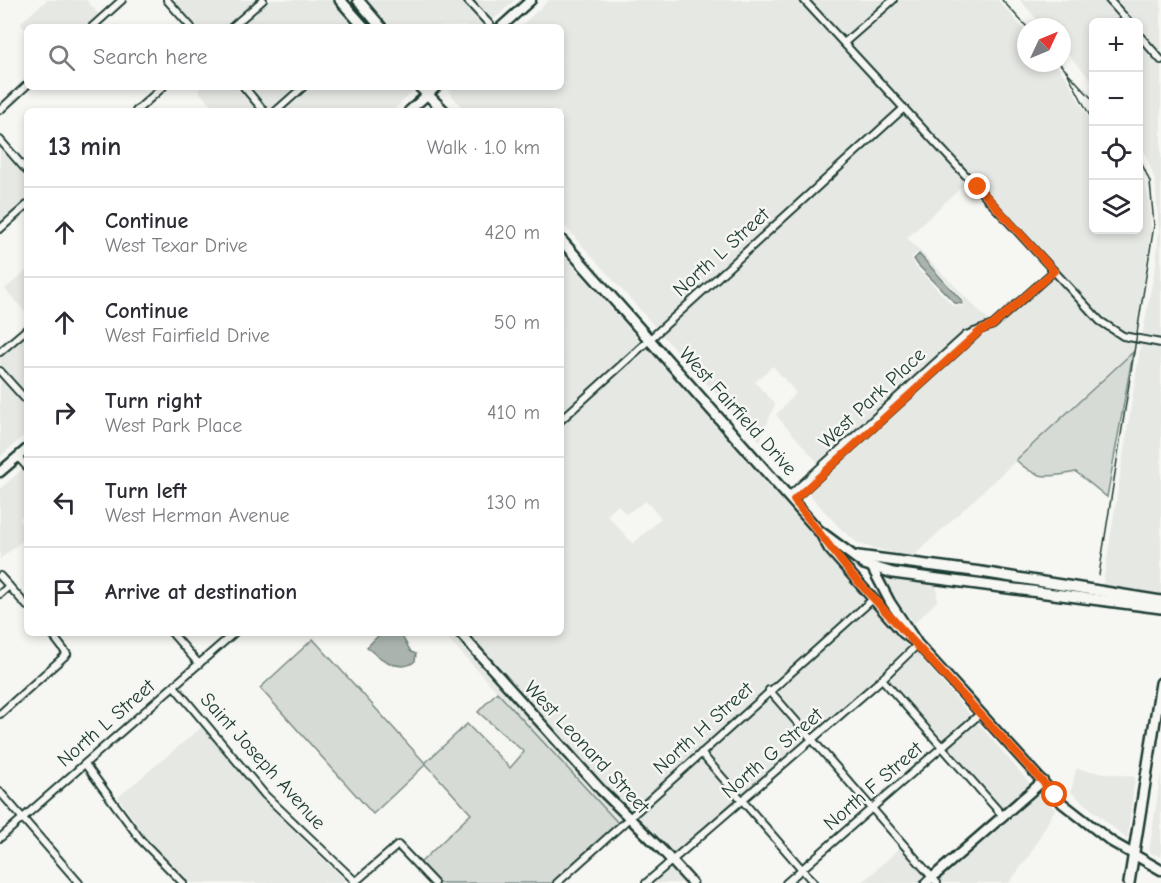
<!DOCTYPE html>
<html lang="en">
<head>
<meta charset="utf-8">
<style>
  :root { --surface:#fff; --page:#f7f7f7; --text:#2b2b33; --muted:#7c7c81; --line:#e1e1e2 }
  body { margin:0; font-family:"Comic Neue",sans-serif; background:var(--page); color:var(--text) }
  .controls { position:absolute; right:18px; top:18px; display:grid; overflow:hidden; border-radius:9px; box-shadow:0 3px 9px #0003 }
  .controls button { width:54px; height:54px; display:grid; place-items:center; padding:0; border:0; border-bottom:2px solid var(--line); background:var(--surface); color:var(--text); font:30px sans-serif }
  .compass { position:absolute; left:1017px; top:18px; width:54px; height:54px; border-radius:50%; background:var(--surface); box-shadow:0 3px 9px #0003; rotate:46deg }
  .stop { position:absolute; width:18px; height:18px; margin:-14px; border:4px solid #ea580c; border-radius:50%; background:#fff }
  .stop.end { background:#ea580c; border-color:#fff; box-shadow:0 2px 6px #0008 }
  .list { margin:0; padding:0; list-style:none }
  h2 { display:flex; justify-content:space-between; align-items:center; height:78px; margin:0; padding:0 24px; font-size:26px }
  h2 small { font-size:20px; font-weight:400; color:var(--muted) }
  .list li { display:grid; grid-template-columns:39px 1fr auto; gap:18px; align-items:center; box-sizing:border-box; height:90px; padding:0 24px; border-top:2px solid var(--line) }
  .list b { display:block; font-size:22px; white-space:nowrap }
  .list p { margin:0; font-size:20px; white-space:nowrap; color:var(--muted) }
  .list em { font-size:20px; font-style:normal; color:var(--muted) }
  .icon { flex:none; width:33px; height:33px; fill:none; stroke:currentColor; stroke-width:2; stroke-linecap:round; stroke-linejoin:round }
  .map { position:relative; flex:none; width:1161px; height:883px; overflow:hidden }
  .search { position:absolute; background:var(--surface); box-shadow:0 3px 9px #0003; left:24px; top:24px; width:540px; height:66px; display:flex; align-items:center; gap:15px; box-sizing:border-box; padding:0 21px; border-radius:9px; color:var(--muted); font-size:22px }
  .panel { position:absolute; background:var(--surface); box-shadow:0 3px 9px #0003; left:24px; top:108px; width:540px; height:528px; border-radius:9px }
  .map>svg:first-child { display:block }
  .built { fill:#e6e8e4; fill-rule:evenodd }
  .green { fill:#d6dbd6; stroke:#7a8c85; stroke-width:1.5 }
  .water { fill:#aab3ae; stroke:#72847d; stroke-width:1.5 }
  .lines { fill:none; stroke-linecap:round; stroke-linejoin:round }
  .street-casing { stroke:#1f3d34; stroke-width:10 }
  .secondary-casing { stroke:#1f3d34; stroke-width:13 }
  .primary-casing { stroke:#1f3d34; stroke-width:14 }
  .street { stroke:#f6f6f2; stroke-width:6 }
  .secondary { stroke:#f6f6f2; stroke-width:8 }
  .primary { stroke:#f6f6f2; stroke-width:9 }
  .rail { stroke:#1f3d34; stroke-width:1.5 }
  .route { stroke:#ea580c; stroke-width:8 }
  .labels { text-anchor:middle; dominant-baseline:central; stroke-width:5; stroke-linejoin:round; paint-order:stroke }
  .street-label { font-size:20px; fill:#1f3d34; stroke:#f6f6f2 }
</style>
</head>
<body>
<div class="map">
<svg width="1161" height="883" viewBox="0 0 1161 883">
  <rect width="100%" height="100%" fill="#f6f6f2"/>
  <filter id="ink" filterUnits="userSpaceOnUse"><feTurbulence type="fractalNoise" baseFrequency=".0167" numOctaves="2"/><feDisplacementMap in="SourceGraphic" scale="12" xChannelSelector="R" yChannelSelector="G"/><feConvolveMatrix kernelMatrix="1 2 1 2 8 2 1 2 1" color-interpolation-filters="sRGB"/></filter>
  <g filter="url(#ink)">
    <g class="built">
      <polygon points="47,0 86,0 100,16 88,27 27,27 27,32 20,23"/>
      <polygon points="172,0 258,0 227,27 195,27"/>
      <polygon points="267,0 333,0 358,27 236,27"/>
      <polygon points="367,0 463,0 486,26 392,27"/>
      <polygon points="472,0 515,0 491,22"/>
      <polygon points="549,0 800,0 900,108 657,329 561,222 561,111 465,111 449,92 454,87 561,87 561,27 520,27"/>
      <polygon points="811,0 888,0 845,38"/>
      <polygon points="897,0 998,0 1026,32 1026,63 1054,63 1067,78 1092,125 1093,124 1094,230 1138,230 1139,162 1150,204 1151,232 1136,335 1119,330 1102,318 849,43"/>
      <polygon points="1020,0 1104,0 1111,7 1124,22 1094,22 1093,82 1062,47 1062,27 1044,27"/>
      <polygon points="1113,0 1161,0 1161,55 1139,29 1138,22 1133,22"/>
      <polygon points="1138,39 1161,66 1161,340 1142,337 1156,263 1159,230 1155,180 1139,137"/>
      <polygon points="202,87 239,87 260,111 211,111 213,108 198,90"/>
      <polygon points="248,87 299,87 272,111 269,111"/>
      <polygon points="308,87 412,87 415,90 392,111 280,111"/>
      <path d="M904,112l64,69 -61,57 83,84 58,-53 2,2 -59,51 -27,11 -144,132 -44,-50 20,-22 -23,-27 -18,16 20,22 -15,37 -99,-107zM918,252l46,47 -1,8 -11,-2 -36,-38 -5,-9z"/>
      <polygon points="0,148 27,178 27,201 0,224"/>
      <polygon points="561,252 642,343 561,416"/>
      <polygon points="27,270 27,314 5,289"/>
      <polygon points="1054,275 1104,329 1116,336 1135,342 1133,352 911,558 859,544 840,528 807,492 981,334 995,327"/>
      <polygon points="27,333 27,396 0,366 0,356"/>
      <polygon points="1141,343 1161,346 1161,594 1103,585"/>
      <path d="M646,347l223,252 -240,215 -164,-181h96v-210zM646,501l15,17 -28,26 -26,-29 11,-10 8,9z"/>
      <polygon points="0,376 27,406 27,433 0,457"/>
      <polygon points="24,468 27,472 27,512 19,519 27,529 27,537 0,559 0,489"/>
      <polygon points="882,576 937,583 937,601 914,623 891,593"/>
      <polygon points="872,603 912,646 813,735 774,690"/>
      <polygon points="443,633 456,633 624,819 619,824"/>
      <polygon points="915,651 972,717 942,744 886,679"/>
      <polygon points="769,695 808,740 743,796 705,753"/>
      <polygon points="976,721 1032,786 1004,812 946,748"/>
      <polygon points="202,727 276,813 345,880 341,883 189,883 144,835 118,797"/>
      <polygon points="700,757 738,801 672,856 633,818"/>
      <polygon points="1076,769 1135,777 1127,839 1071,792"/>
      <polygon points="1161,773 1161,857 1149,852"/>
      <polygon points="1036,791 1055,809 1029,856 1009,883 941,883 937,878"/>
      <polygon points="901,847 928,878 922,883 862,883"/>
      <polygon points="671,864 687,883 650,883"/>
    </g>
    <g class="green">
      <path d="M1133,352l-26,145 -31,-25c-28,5 -38,9 -60,-12z"/>
      <polygon points="313,639 425,763 467,724 510,768 524,752 478,712 497,692 619,824 553,883 439,883 420,863 471,814 426,764 373,814 260,688"/>
    </g>
    <g class="water">
      <polygon points="919,254 962,301 962,304 955,303 918,265 914,259"/>
      <path d="M381,633h19l11,19 5,2 -1,7c-14,13 -37,-3 -48,-14z"/>
    </g>
    <g class="lines">
      <g class="street-casing">
        <g id="street">
          <polyline points="167,0 191,27"/>
          <polyline points="467,0 492,27"/>
          <polyline points="804,0 1100,321 1123,336 1161,343"/>
          <polyline points="1109,0 1129,22"/>
          <polyline points="92,27 122,0"/>
          <polyline points="232,27 263,0"/>
          <polyline points="1138,34 1161,60"/>
          <polyline points="844,43 893,0"/>
          <polyline points="244,87 264,111"/>
          <polyline points="0,110 27,85"/>
          <polyline points="136,111 163,87"/>
          <polyline points="276,111 303,87"/>
          <polyline points="0,140 27,171"/>
          <polyline points="0,229 27,205"/>
          <polyline points="0,352 27,329"/>
          <polyline points="0,371 27,401"/>
          <polyline points="561,420 904,108"/>
          <polyline points="18,457 27,467"/>
          <polyline points="790,495 966,335 993,325 1054,271"/>
          <polyline points="794,499 977,333"/>
          <polyline points="0,576 27,606"/>
          <polyline points="0,594 9,586"/>
          <polyline points="172,633 199,664"/>
          <polyline points="882,679 1003,816"/>
          <polyline points="174,686 265,795 355,881"/>
          <polyline points="769,690 937,883"/>
          <polyline points="0,714 67,654 51,633"/>
          <polyline points="701,753 814,883"/>
          <polyline points="85,764 141,840 183,883"/>
          <polyline points="0,792 79,883"/>
          <polyline points="0,838 234,633"/>
          <polyline points="354,883 398,845 434,883"/>
          <polyline points="557,883 873,599"/>
          <polyline points="646,883 882,679 918,644"/>
          <polyline points="786,883 981,713"/>
        </g>
      </g>
      <g class="secondary-casing">
        <g id="secondary">
          <polyline points="501,27 531,0"/>
          <polyline points="409,111 436,87"/>
          <polyline points="0,472 27,449"/>
          <polyline points="819,531 829,549 903,633 918,644 1062,803 1112,842 1161,870"/>
          <polyline points="869,562 890,602 916,641"/>
          <polyline points="460,633 601,790 662,850 692,883"/>
          <polyline points="926,883 1043,781"/>
        </g>
      </g>
      <g class="primary-casing">
        <g id="primary">
          <polyline points="340,0 364,27"/>
          <polyline points="358,0 381,27"/>
          <polyline points="420,87 444,111"/>
          <polyline points="561,240 818,530 864,564 893,573 1161,608"/>
          <polyline points="858,556 981,572 1161,601"/>
          <polyline points="1129,883 1161,683"/>
        </g>
      </g>
      <use href="#street" class="street"/>
      <use href="#secondary" class="secondary"/>
      <use href="#primary" class="primary"/>
      <g class="rail">
        <polyline points="1002,0 1027,27"/>
        <polyline points="1059,63 1094,101"/>
        <polyline points="1067,72 1092,120"/>
        <polyline points="1099,575 1154,225 1150,182 1138,155"/>
      </g>
    </g>
  </g>
  <g class="lines" filter="url(#ink)">
    <polyline class="route" points="978,187 1054,271 993,325 980,331 794,500 851,574 1055,795"/>
  </g>
  <g class="labels">
    <g class="street-label">
      <text transform="translate(721 252) rotate(-42)">North L Street</text>
      <text transform="translate(872 398) rotate(-43)">West Park Place</text>
      <text transform="translate(738 411) rotate(48)">West Fairfield Drive</text>
      <text transform="translate(106 723) rotate(-41)">North L Street</text>
      <text transform="translate(703 728) rotate(-42)">North H Street</text>
      <text transform="translate(587 747) rotate(47)">West Leonard Street</text>
      <text transform="translate(772 753) rotate(-41)">North G Street</text>
      <text transform="translate(263 761) rotate(48)">Saint Joseph Avenue</text>
      <text transform="translate(873 786) rotate(-41)">North F Street</text>
    </g>
  </g>
</svg>
<div class="controls">
<button>+</button>
<button>−</button>
<button><svg class="icon" aria-label="locate" viewBox="0 0 24 24"><circle cx="12" cy="12" r="6"/><path d="M12 2v4M12 18v4M2 12h4M18 12h4"/></svg></button>
<button><svg class="icon" aria-label="layers" viewBox="0 0 24 24"><path d="M12 4l9 5-9 5-9-5zM3 14l9 5 9-5"/></svg></button>
</div>
<svg class="compass" viewBox="-18 -18 36 36"><path d="M0-13l5 13h-10z" fill="#e53935"/><path d="M0 13l5-13h-10z" fill="#7c7c81"/></svg>
<div class="stop" style="left:1055px;top:795px"></div>
<div class="stop end" style="left:978px;top:187px"></div>
<div class="search"><svg class="icon" aria-label="search" viewBox="0 0 24 24"><circle cx="10" cy="10" r="6"/><path d="M15 15l6 6"/></svg>Search here</div>
<section class="panel">
<h2>13 min<small>Walk · 1.0 km</small></h2>
<ul class="list">
<li><svg class="icon" aria-label="ahead" viewBox="0 0 24 24"><path d="M12 20V5M6 11l6-6 6 6"/></svg><div><b>Continue</b><p>West Texar Drive</p></div><em>420 m</em></li>
<li><svg class="icon" aria-label="ahead" viewBox="0 0 24 24"><path d="M12 20V5M6 11l6-6 6 6"/></svg><div><b>Continue</b><p>West Fairfield Drive</p></div><em>50 m</em></li>
<li><svg class="icon" aria-label="right" viewBox="0 0 24 24"><path d="M7 20v-9h11M14 6l5 5-5 5"/></svg><div><b>Turn right</b><p>West Park Place</p></div><em>410 m</em></li>
<li><svg class="icon" aria-label="left" viewBox="0 0 24 24"><path d="M17 20v-9H6M10 6l-5 5 5 5"/></svg><div><b>Turn left</b><p>West Herman Avenue</p></div><em>130 m</em></li>
<li><svg class="icon" aria-label="arrive" viewBox="0 0 24 24"><path d="M6 21V4h12l-3 4 3 4H6"/></svg><div><b>Arrive at destination</b></div></li>
</ul>
</section>
</div>
</body>
</html>
